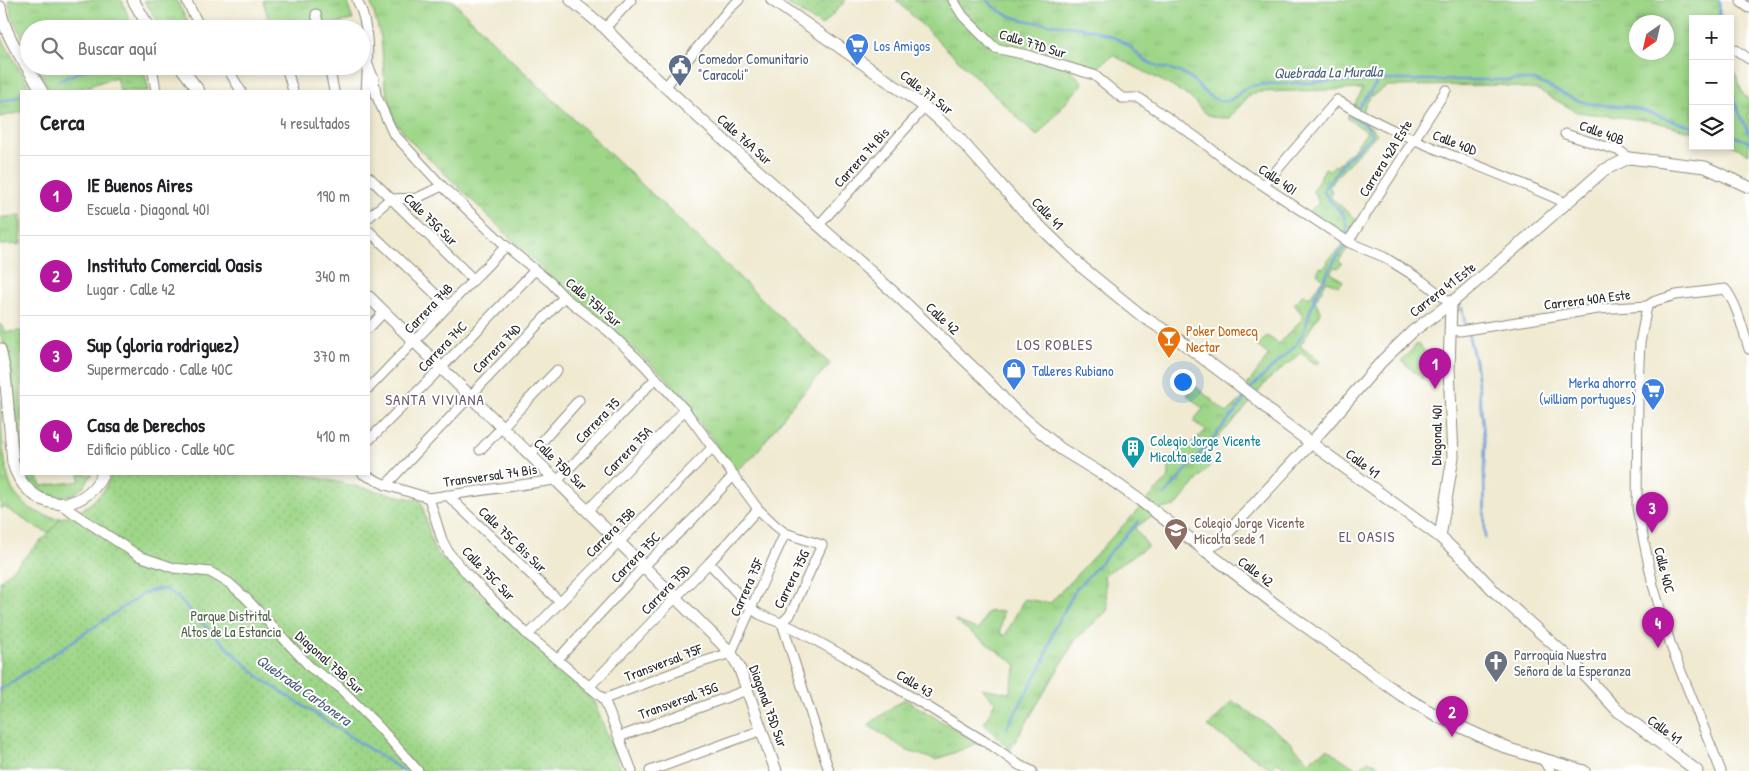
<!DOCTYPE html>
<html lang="es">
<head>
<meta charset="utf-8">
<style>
  :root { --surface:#fff; --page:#f2f2f2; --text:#202124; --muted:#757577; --line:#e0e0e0; --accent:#b5179e }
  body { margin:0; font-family:"Patrick Hand",sans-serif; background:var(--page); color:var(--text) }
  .controls { position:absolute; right:15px; top:15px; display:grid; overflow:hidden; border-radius:0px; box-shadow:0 2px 8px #0003 }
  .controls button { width:45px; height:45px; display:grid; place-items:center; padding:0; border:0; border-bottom:1px solid var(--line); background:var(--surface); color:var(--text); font:25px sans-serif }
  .compass { position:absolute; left:1629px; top:15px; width:45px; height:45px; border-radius:50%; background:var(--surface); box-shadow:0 2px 8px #0003; rotate:214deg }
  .you { position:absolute; left:1182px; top:381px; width:18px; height:18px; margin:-12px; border:4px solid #fff; border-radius:50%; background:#1a73e8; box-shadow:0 0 0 8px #1a73e833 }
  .badge { display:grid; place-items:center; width:32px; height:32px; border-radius:50%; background:var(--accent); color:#fff; font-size:16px; font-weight:700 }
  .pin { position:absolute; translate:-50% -41px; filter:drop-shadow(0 1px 2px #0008) }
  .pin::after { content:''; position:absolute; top:26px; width:18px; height:15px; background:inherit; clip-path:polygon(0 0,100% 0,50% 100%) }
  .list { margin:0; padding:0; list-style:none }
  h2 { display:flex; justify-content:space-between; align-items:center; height:65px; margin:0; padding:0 20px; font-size:21px }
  h2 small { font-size:16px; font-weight:400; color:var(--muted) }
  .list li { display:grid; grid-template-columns:32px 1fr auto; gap:15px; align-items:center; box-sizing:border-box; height:80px; padding:0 20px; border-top:1px solid var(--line) }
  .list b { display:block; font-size:19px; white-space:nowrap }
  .list p { margin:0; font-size:16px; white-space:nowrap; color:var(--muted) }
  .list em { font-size:16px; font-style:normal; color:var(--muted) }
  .icon { flex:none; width:28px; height:28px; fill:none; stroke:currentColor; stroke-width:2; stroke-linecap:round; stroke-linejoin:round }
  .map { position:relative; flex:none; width:1749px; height:771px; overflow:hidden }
  .search { position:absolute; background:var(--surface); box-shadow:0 2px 8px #0003; left:20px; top:20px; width:350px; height:55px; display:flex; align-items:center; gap:12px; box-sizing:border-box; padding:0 18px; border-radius:28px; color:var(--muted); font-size:19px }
  .panel { position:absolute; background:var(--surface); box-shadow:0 2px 8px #0003; left:20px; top:90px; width:350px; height:385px; border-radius:0px }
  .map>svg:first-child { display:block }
  .grass { fill:url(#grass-tufts); stroke:#64805a; fill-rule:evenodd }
  .park { fill:url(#park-dots); stroke:#64805a }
  .garden { fill:#9ed688; stroke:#64805a }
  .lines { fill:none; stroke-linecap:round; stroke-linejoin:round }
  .stream { stroke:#6f9ed8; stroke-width:2.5 }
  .minor-casing { stroke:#8e8a7e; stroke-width:11 }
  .tertiary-casing { stroke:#8e8a7e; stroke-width:13 }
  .minor { stroke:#fff; stroke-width:9 }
  .tertiary { stroke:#fff; stroke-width:11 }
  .labels { text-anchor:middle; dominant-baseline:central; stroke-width:4; stroke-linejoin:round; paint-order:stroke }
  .street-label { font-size:14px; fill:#2b2b2b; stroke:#fff }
  .shop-label { font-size:14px; fill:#366cbe; stroke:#fff; text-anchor:start }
  .service-label { font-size:14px; fill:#4e5e75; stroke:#fff; text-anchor:start }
  .food-label { font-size:14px; fill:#c56008; stroke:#fff; text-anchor:start }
  .culture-label { font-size:14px; fill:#0d838f; stroke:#fff; text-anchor:start }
  .education-label { font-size:14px; fill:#785e54; stroke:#fff; text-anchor:start }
  .park-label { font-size:14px; fill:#4e5e47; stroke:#fff }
  .worship-label { font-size:14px; fill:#5b616d; stroke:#fff; text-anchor:start }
  .water-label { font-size:15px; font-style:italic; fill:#4a5f79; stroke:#fff }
  .neighbourhood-label { font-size:15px; letter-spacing:1px; fill:#6a596c; stroke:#fff }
</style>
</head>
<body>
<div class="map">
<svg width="1749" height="771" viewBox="0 0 1749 771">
  <defs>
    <pattern id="grass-tufts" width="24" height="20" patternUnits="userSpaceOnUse" patternTransform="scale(1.25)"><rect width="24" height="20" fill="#9ed688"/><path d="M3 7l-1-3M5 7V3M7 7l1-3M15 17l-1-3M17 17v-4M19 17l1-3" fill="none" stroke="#88b876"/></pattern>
    <pattern id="park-dots" width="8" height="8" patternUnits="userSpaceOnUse" patternTransform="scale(1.25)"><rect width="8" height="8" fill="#9ed688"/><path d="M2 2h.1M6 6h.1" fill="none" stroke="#88b876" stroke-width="1.8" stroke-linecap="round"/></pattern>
  </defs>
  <rect width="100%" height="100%" fill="#fff"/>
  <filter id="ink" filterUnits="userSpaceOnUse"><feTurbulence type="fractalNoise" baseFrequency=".02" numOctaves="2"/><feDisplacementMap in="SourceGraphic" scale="10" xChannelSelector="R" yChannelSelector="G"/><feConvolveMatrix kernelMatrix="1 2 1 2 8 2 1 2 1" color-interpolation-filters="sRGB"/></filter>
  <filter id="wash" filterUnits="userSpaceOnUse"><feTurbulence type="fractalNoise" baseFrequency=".0096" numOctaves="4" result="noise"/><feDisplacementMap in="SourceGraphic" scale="20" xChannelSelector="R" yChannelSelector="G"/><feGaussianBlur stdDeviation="1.12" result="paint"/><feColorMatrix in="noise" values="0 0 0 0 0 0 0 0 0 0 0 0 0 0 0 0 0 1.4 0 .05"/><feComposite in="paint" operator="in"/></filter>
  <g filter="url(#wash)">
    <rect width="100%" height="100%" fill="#f0ead1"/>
    <g class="grass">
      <polygon points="8,0 122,0 133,29 29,29 29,50 13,19"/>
      <polygon points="144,0 176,0 192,29 163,29"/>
      <polygon points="263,0 346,0 353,20 303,29 271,29"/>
      <polygon points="370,0 452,0 518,66 830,364 794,403 753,457 735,471 668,379 561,287 441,170 411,142 394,120 385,85 381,38"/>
      <path d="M896,0h823l2,19h-28v113l-41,-11 -75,-9 -39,-22 -38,-5 -113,1 -17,11 -12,21 13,9 6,7 -33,34 -15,19 3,4 -3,5 29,25 -11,18v10l-8,12 3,3 -4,4 -3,-1 -4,6 12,8 -4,5 -12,-5 -12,20 6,10 -21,35 20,16 -3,3 -16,-12 -34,28 -19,24 -41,44 3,16 -35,42 -12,1 -28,20 13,18 -44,29 4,35 -32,29 -66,111 -26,-27 11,-21 -14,-14 28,5 8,-28 -63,-45 25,10 8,-18 16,-1 -3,22 5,3 19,-37 26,4 119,-126v-16l37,-30 -13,-10 10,-12 -16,-14 8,-9 32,27 15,-14 4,-12 23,-32 -12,-9 10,-10 12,8 25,-27 -10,-13 9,-10 6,4 14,-19 -6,-6 3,-6 2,1 6,-4 -1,-3 15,-15 1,-10 -34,-24 10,-9 -6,-12 12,-23 4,2 4,-4h4l10,-12h3l17,-22 -20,-14 16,-29 -106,3 -9,5 -19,21c-9,0 -16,0 -23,-4 -7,-5 -10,-12 -17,-17 -24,-16 -51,-28 -76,-42l-16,13 -37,-10 23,25 -46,53zM1636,22h30v30h-30z"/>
      <polygon points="0,35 32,91 21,91 21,112 0,117"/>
      <polygon points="1730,59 1742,92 1749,101 1749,154 1730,144"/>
      <polygon points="37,66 143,66 149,91 120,91 116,77 75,91 56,91 54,89 50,91"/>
      <polygon points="21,215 21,244 0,245 0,218"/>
      <polygon points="0,324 7,332 21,331 21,471 16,446 16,430 9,355 0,335"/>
      <path d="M0,399c1,21 3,79 15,95 12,15 27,23 46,24l-12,15 -13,-6 -32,-20 -4,2z"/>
      <path d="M22,474h16l3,12 39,-5 -1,-7h13c-3,4 -6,9 -9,13 -9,10 -30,13 -42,7 -8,-4 -14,-13 -19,-20z"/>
      <polygon points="904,699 978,743 936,760 908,751 868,725"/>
      <polygon points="1233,701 1291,742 1293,746 1309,761 1327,749 1358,770 1368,760 1388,771 1293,771 1277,762 1272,769 1208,727"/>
    </g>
    <g class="park">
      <polygon points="781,0 846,0 822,26"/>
      <polygon points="112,474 302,474 421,501 434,550 594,702 622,771 0,771 0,581 49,533 61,518 79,512 92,502 104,490"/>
    </g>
    <polygon class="garden" points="1417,344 1437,362 1422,379 1402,361"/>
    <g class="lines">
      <g class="stream">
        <path d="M987,0c24,30 81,20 115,33 9,3 19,7 27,13 6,5 11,11 17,15 14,8 30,7 43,16 11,8 19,23 33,24 12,2 16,-10 26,-14 5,-2 13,-2 19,-3l112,-4h155c18,7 34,19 53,23 15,3 31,2 46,5 20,5 39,14 60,18"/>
        <polyline points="1719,0 1720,19"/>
        <polyline points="58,81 94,66"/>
        <polyline points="1730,90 1743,122 1749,134"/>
        <polyline points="0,102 21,96"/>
        <polyline points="1730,134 1749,142"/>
        <polyline points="1462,308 1466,328"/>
        <polyline points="1468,333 1475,361 1482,416 1485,446 1484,471 1485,538"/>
        <polyline points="1250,389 1294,347 1303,334 1315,296 1333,263 1344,247 1347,230 1344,215 1329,200 1323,190 1342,164 1372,135 1367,126 1352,116 1379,80"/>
        <polyline points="1165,495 1240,406 1246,396"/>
        <polyline points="0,690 143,594 153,590 165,589 177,597 216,637 263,680 403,771"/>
        <polyline points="1007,728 1043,663 1055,627 1077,588 1139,521"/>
      </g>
    </g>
  </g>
  <g filter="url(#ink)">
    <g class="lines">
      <g class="minor-casing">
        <g id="minor">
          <polyline points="186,0 201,29"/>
          <path d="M357,0c14,27 11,62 9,91"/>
          <polyline points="953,0 963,16 995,48 1027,55 1094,75 1122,98 1139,98 1196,137 1228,162 1350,243 1384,257 1421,280 1451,303"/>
          <polyline points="1741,2 1749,8"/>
          <polyline points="316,14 320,29"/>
          <polyline points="605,28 631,0"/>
          <polyline points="1736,50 1749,59"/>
          <polyline points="368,65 374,79 376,95 393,133 442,186 506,246 551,283 564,297 608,331 644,365 685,410 758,509 776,526 785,533 822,545 790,615 782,623"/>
          <polyline points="152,66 156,91"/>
          <polyline points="226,66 241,91"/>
          <polyline points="286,66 293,91"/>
          <polyline points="329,66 334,91"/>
          <polyline points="666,86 728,10 739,0"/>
          <polyline points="1565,134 1620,151 1629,158"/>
          <polyline points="369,177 474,280"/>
          <path d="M1264,185l73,-85c71,44 153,67 229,103"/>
          <polyline points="369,217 390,199 417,198 442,186"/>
          <polyline points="818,226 925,107"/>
          <polyline points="369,231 448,306"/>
          <polyline points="1348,242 1446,90"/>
          <polyline points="1647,306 1640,343 1638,385 1637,508 1653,585 1672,649 1721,771"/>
          <polyline points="369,328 384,312"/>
          <path d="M1450,330l10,1 138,-22 49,-3 8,-5 21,-6 49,-6c12,14 18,42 24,60"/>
          <polyline points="369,388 506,246"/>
          <polyline points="369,440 442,367 534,271"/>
          <polyline points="480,450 557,370"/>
          <polyline points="530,455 579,400"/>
          <polyline points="363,474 386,485 429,498 555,480"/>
          <polyline points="557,481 656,378"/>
          <polyline points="386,485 564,297"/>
          <polyline points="447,495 560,602"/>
          <polyline points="429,498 442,540 449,553 469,576 528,635 604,699"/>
          <polyline points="60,504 139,556 174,568 210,572 229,583 246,598 311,668 338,686 379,727 418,771"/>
          <polyline points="588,510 685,410"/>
          <polyline points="709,563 751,608 759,614 793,628 844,656 994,747 1019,765 1032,771"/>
          <polyline points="782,623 829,771"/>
          <polyline points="528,635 712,448"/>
          <polyline points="558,659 644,566 692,520 734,475"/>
          <polyline points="589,687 709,563 758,509"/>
          <polyline points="604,699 699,663 731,653 785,533"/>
          <polyline points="604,699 632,771"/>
          <polyline points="619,737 747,690"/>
          <polyline points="1543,759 1550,771"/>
          <polyline points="650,771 762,730"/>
        </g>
      </g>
      <g class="tertiary-casing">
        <g id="tertiary">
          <polyline points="133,0 144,19 151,29"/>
          <polyline points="571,0 605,28 634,58 697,116 901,299 986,380 1013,409 1061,449 1110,479 1141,501 1276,605 1401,695 1439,717 1509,749 1584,771"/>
          <polyline points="772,0 925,107 957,136 1024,211 1083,268 1142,316 1175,337 1256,398 1276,417 1311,443 1440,537 1469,564 1496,593 1569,658 1618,711 1697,771"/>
          <path d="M0,7c4,29 27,59 42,84"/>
          <polyline points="180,66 199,91"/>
          <path d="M369,297c121,119 242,236 362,356l8,14 37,104"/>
          <path d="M0,349l5,24 8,90c13,47 68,56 90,11"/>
          <polyline points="1440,537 1453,457 1449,369 1451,303"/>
          <polyline points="1203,550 1219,542 1311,443 1382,361 1413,331 1451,303 1490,270 1604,170 1629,158 1705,167 1749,187"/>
        </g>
      </g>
      <use href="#minor" class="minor"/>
      <use href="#tertiary" class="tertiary"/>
    </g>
  </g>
  <defs>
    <g id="supermarket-pin" transform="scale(1.25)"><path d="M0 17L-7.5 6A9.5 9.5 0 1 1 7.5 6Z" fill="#3f7fe0" stroke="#fff"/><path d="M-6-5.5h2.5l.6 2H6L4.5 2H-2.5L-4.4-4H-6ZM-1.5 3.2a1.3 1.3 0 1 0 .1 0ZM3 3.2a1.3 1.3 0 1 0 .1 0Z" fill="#fff"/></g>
    <g id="civic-pin" transform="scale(1.25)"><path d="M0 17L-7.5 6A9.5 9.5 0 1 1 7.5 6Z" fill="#5c6f8a" stroke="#fff"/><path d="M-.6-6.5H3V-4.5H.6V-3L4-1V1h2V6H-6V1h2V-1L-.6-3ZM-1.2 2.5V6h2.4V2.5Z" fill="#fff"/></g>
    <g id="bar-pin" transform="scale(1.25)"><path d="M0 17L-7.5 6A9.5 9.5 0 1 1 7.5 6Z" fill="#e8710a" stroke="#fff"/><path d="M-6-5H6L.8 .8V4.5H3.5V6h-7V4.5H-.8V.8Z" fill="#fff"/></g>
    <g id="shop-pin" transform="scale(1.25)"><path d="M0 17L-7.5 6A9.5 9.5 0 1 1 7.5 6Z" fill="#3f7fe0" stroke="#fff"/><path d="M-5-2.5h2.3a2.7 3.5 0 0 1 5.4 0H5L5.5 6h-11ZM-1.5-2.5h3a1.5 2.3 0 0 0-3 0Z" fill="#fff"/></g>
    <g id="building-pin" transform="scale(1.25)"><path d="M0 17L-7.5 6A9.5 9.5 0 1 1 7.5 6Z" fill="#0f9aa8" stroke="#fff"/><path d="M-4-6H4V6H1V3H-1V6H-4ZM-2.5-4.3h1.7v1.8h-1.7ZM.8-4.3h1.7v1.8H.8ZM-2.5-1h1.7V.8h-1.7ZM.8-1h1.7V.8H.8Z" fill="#fff"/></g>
    <g id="school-pin" transform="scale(1.25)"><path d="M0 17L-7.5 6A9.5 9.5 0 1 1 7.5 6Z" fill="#8d6e63" stroke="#fff"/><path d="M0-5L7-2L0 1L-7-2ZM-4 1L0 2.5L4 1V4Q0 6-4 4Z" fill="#fff"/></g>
    <g id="church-pin" transform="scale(1.25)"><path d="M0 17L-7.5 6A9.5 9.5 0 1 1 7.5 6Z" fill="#6b7280" stroke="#fff"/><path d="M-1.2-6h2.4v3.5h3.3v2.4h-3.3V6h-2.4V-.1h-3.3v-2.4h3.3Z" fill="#fff"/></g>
  </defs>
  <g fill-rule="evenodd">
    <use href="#supermarket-pin" x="857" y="45"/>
    <use href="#civic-pin" x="680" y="66"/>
    <use href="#bar-pin" x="1169" y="338"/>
    <use href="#shop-pin" x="1014" y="370"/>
    <use href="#supermarket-pin" x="1653" y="390"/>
    <use href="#building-pin" x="1133" y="448"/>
    <use href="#school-pin" x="1176" y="530"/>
    <use href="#church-pin" x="1496" y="662"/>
  </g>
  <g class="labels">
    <g class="street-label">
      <text transform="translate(1033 43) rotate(17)">Calle 77D Sur</text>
      <text transform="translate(927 92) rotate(38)">Calle 77 Sur</text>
      <text transform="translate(1602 132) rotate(20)">Calle 40B</text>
      <text transform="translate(745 139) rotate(42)">Calle 76A Sur</text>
      <text transform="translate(1455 142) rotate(21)">Calle 40D</text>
      <text transform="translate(861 157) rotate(-48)">Carrera 74 Bis</text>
      <text transform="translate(1385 158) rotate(-58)">Carrera 42A Este</text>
      <text transform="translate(1278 179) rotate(34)">Calle 40I</text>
      <text transform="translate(1048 213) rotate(46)">Calle 41</text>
      <text transform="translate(431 219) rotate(44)">Calle 75G Sur</text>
      <text transform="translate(1442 289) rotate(-38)">Carrera 41 Este</text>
      <text transform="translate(1587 299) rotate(-7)">Carrera 40A Este</text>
      <text transform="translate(594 302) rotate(40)">Calle 75H Sur</text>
      <text transform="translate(428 308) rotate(-46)">Carrera 74B</text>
      <text transform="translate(943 318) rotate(43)">Calle 42</text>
      <text transform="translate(442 346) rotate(-46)">Carrera 74C</text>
      <text transform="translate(496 348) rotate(-46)">Carrera 74D</text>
      <text transform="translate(597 420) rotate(-46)">Carrera 75</text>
      <text transform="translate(1436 435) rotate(-89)">Diagonal 40I</text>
      <text transform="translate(627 451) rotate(-46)">Carrera 75A</text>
      <text transform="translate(1363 463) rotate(37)">Calle 41</text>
      <text transform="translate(561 464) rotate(44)">Calle 75D Sur</text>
      <text transform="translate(490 475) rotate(-8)">Transversal 74 Bis</text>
      <text transform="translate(610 532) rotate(-45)">Carrera 75B</text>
      <text transform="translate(513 539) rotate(44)">Calle 75C Bis Sur</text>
      <text transform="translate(635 557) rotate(-46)">Carrera 75C</text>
      <text transform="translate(1665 570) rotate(76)">Calle 40C</text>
      <text transform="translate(1256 571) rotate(37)">Calle 42</text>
      <text transform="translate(489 573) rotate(46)">Calle 75C Sur</text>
      <text transform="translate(791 579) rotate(-64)">Carrera 75G</text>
      <text transform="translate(746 587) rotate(-66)">Carrera 75F</text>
      <text transform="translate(665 589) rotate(-46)">Carrera 75D</text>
      <text transform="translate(330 662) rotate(42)">Diagonal 75B Sur</text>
      <text transform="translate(663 662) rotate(-21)">Transversal 75F</text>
      <text transform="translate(915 683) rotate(31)">Calle 43</text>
      <text transform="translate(678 700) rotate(-20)">Transversal 75G</text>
      <text transform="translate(769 706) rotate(70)">Diagonal 75D Sur</text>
      <text transform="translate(1665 729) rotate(36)">Calle 41</text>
    </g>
    <g class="shop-label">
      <text x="874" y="45">Los Amigos</text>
      <text x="1032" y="370">Talleres Rubiano</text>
      <text x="1636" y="382" text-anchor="end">Merka ahorro<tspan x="1636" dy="16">(william portugues)</tspan></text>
    </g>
    <g class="service-label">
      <text x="698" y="58">Comedor Comunitario<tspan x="698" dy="16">"Caracoli"</tspan></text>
    </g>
    <g class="food-label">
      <text x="1186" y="330">Poker Domecq<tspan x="1186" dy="16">Nectar</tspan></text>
    </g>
    <g class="culture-label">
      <text x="1150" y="440">Colegio Jorge Vicente<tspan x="1150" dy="16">Micolta sede 2</tspan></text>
    </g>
    <g class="education-label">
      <text x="1194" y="522">Colegio Jorge Vicente<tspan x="1194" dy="16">Micolta sede 1</tspan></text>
    </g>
    <g class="park-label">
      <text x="231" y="615">Parque Distrital<tspan x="231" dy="16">Altos de La Estancia</tspan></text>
    </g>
    <g class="worship-label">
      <text x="1514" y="654">Parroquia Nuestra<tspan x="1514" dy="16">Señora de la Esperanza</tspan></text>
    </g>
    <g class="water-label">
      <text transform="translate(1328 72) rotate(-1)">Quebrada La Muralla</text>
      <text transform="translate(304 690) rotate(35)">Quebrada Carbonera</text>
    </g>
    <g class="neighbourhood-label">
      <text x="1055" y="344">LOS ROBLES</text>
      <text x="435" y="399">SANTA VIVIANA</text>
      <text x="1367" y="536">EL OASIS</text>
    </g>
  </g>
</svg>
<div class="controls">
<button>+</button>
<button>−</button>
<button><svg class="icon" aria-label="layers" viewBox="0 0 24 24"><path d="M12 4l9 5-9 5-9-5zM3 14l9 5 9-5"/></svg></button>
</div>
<svg class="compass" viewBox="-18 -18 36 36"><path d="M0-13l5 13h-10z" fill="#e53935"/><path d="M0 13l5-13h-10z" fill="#757577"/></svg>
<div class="you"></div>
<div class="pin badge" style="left:1435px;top:389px">1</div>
<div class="pin badge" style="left:1452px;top:737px">2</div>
<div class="pin badge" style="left:1652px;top:533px">3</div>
<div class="pin badge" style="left:1658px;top:648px">4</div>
<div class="search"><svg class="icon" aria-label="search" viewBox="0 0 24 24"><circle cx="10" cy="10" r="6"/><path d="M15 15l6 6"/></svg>Buscar aquí</div>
<section class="panel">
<h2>Cerca<small>4 resultados</small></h2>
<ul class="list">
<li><span class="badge">1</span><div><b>IE Buenos Aires</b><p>Escuela · Diagonal 40I</p></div><em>190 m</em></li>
<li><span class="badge">2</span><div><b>Instituto Comercial Oasis</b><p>Lugar · Calle 42</p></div><em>340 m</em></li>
<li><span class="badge">3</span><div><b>Sup (gloria rodriguez)</b><p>Supermercado · Calle 40C</p></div><em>370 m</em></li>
<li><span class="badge">4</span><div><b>Casa de Derechos</b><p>Edificio público · Calle 40C</p></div><em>410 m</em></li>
</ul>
</section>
</div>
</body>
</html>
